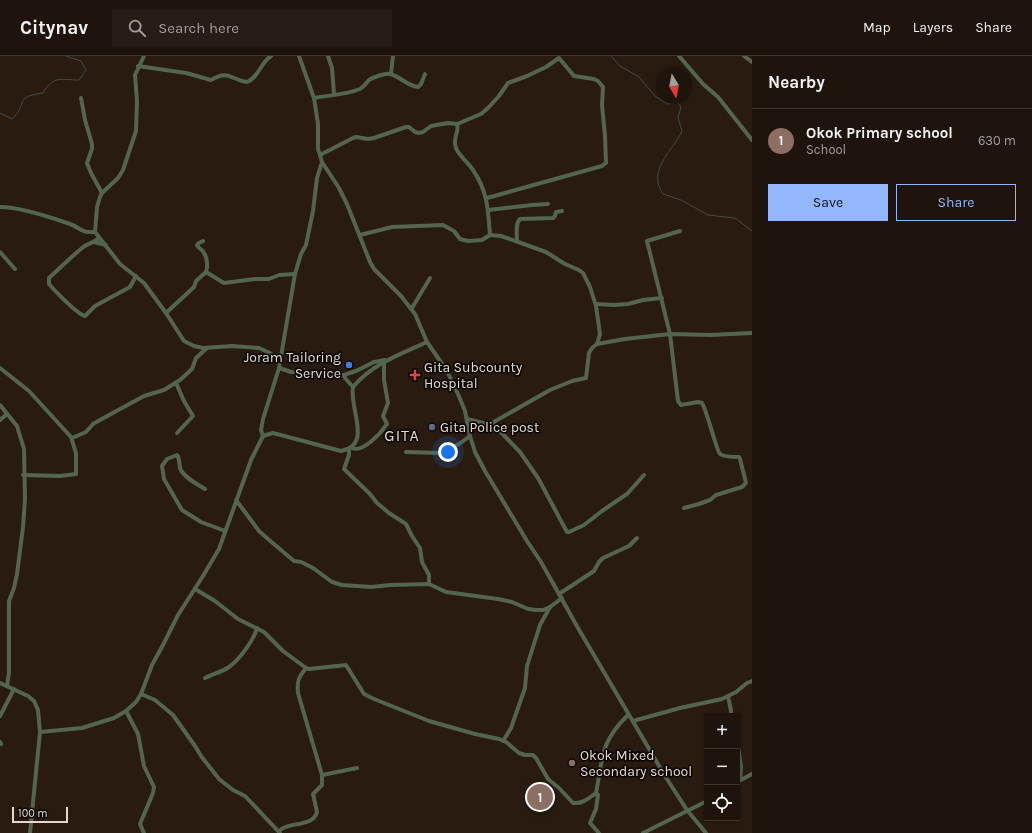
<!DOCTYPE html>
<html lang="en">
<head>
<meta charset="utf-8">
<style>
  :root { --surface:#1f140c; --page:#271d15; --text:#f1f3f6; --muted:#a19e9d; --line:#3c332d; --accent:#93b7fd }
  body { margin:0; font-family:Karla,sans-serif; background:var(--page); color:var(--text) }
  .controls { position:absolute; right:12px; bottom:12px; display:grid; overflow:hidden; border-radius:0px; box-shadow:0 1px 3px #0004 }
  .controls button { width:36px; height:36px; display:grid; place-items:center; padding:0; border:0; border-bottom:1px solid var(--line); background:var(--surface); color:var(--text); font:20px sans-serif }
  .compass { position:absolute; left:656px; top:12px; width:36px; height:36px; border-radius:50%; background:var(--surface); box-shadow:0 1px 3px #0004; rotate:170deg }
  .scale { position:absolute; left:12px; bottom:10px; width:56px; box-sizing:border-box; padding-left:4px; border:2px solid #e3d9d2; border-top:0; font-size:11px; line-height:14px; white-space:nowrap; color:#e3d9d2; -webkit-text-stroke:3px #0d0704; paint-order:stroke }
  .you { position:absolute; left:448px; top:396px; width:14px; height:14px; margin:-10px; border:3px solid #fff; border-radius:50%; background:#1a73e8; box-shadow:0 0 0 6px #1a73e833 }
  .badge { display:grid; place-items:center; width:26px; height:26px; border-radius:50%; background:var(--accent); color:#fff; font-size:13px; font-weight:700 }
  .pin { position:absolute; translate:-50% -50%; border:2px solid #fff; box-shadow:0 1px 4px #0006 }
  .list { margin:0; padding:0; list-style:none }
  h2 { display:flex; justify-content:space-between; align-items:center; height:52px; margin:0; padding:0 16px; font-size:17px }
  h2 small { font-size:13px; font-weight:400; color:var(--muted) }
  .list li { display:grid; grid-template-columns:26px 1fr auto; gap:12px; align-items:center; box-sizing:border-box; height:64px; padding:0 16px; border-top:1px solid var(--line) }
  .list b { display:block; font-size:15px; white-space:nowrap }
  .list p { margin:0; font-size:13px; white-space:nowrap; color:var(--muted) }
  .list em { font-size:13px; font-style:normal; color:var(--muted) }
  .actions { display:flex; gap:8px; padding:12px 16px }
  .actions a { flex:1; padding:9px 0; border:1px solid var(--accent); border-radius:0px; text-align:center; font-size:14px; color:var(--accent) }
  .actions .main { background:var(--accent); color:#111 }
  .icon { flex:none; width:22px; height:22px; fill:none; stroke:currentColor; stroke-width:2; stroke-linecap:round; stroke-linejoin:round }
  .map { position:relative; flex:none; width:752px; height:777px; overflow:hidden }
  header { display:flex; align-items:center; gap:24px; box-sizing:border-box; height:56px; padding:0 20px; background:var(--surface); border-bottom:1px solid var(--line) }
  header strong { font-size:19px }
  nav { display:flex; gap:22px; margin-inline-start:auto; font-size:14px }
  .search { width:280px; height:36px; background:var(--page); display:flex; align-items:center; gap:10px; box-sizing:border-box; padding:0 14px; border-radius:0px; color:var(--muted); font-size:15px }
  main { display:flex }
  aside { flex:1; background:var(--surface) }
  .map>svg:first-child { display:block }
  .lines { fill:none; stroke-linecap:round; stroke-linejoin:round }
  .stream { stroke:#444a4b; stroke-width:1 }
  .minor { stroke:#53644f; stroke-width:4 }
  .shop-dot { fill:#3f7fe0; stroke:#0d0704; stroke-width:1.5 }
  .health-dot { fill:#e0444e; stroke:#0d0704; stroke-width:1.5 }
  .service-dot { fill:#5c6f8a; stroke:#0d0704; stroke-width:1.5 }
  .education-dot { fill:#8d6e63; stroke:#0d0704; stroke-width:1.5 }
  .labels { text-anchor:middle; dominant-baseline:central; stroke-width:3.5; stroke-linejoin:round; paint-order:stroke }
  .poi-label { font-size:14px; fill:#e3d9d2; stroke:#0d0704; text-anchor:start }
  .quarter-label { font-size:16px; letter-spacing:1px; fill:#e3d9d2; stroke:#0d0704 }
</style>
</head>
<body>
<header>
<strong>Citynav</strong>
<div class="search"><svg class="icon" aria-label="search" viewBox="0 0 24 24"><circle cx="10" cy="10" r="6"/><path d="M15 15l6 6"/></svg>Search here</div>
<nav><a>Map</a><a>Layers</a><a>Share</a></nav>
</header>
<main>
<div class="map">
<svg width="752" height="777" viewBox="0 0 752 777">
  <rect width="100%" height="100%" fill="#291b10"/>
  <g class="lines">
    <g class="stream">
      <path d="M611,0l9,10 19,11 16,19 12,8 11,-1 3,4 -3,11 4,13c-7,16 -27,32 -24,51 0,4 3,9 5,12l18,6 27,15 27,3 17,13"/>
      <path d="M0,57l12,6c17,-16 1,-22 31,-26 11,-18 17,-13 36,-13l7,-10 -5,-9 -15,-5"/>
    </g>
    <g class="minor">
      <polyline points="144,0 135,19 137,45 136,75 123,114 118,122 102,137 100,141 97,151 95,176 120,208 144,227 166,257 184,285 194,290 203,292 232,290 259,292 270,297 280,306"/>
      <polyline points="299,0 314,42 318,68 318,93 320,99 322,106 339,132 347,148 370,206 374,213 401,240 415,258 427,286 447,315 458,338 465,355 470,380 475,396 485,415 527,485 541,506 578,572 665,720 687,754 706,777"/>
      <polyline points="328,0 332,12 334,38"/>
      <polyline points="679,0 703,28 718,41 752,84"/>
      <polyline points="744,0 752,6"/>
      <path d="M138,10l48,7 25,7c18,-11 20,0 36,2 12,-5 14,-20 24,-26"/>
      <polyline points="391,18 393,0"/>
      <polyline points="81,42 85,64 92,88 92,93 87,107 91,117 102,137"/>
      <path d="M314,42c15,-3 32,-3 46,-9 4,-2 6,-6 9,-9 5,-3 16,-7 21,-6 10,2 15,11 28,13l3,-3 4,-10"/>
      <path d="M457,68c3,7 -5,14 -1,24 3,8 12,14 17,22 15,22 15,40 17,65"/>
      <polyline points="320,99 353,82 356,81 368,83 374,82 406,71 409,71 415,76 419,77 423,76 431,70 448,67 457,68 481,58 488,52 499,40 508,27 527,20 546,11 559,2 574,20 594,23 598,25 603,31 602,49 605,80 606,107 602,110 487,142"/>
      <path d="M0,151c20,0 50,10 70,17 11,4 10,9 25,8"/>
      <polyline points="488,154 532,149 548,148"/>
      <path d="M680,175l-33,10 23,93 8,67 3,4 17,-3 4,1c5,8 15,49 18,51 4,3 14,3 19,3l1,2 6,24 -4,4 -26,8 -6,5 -11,4 -15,4"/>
      <polyline points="360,179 392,171 443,169 454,175 460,183 468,185 482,184 490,179 501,180 546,196 565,208 579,214 583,217 590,231 596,250 600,278 597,288"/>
      <path d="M99,182c-5,5 -11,5 -17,10 -11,9 -22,20 -33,30v6c6,7 28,30 36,32l10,-10 35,-19 6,-11"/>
      <path d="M517,185c0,-7 -2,-17 3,-22l33,-1 2,-2 1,-4 6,-1"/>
      <polyline points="94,186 106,189"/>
      <polyline points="0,196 15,213"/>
      <polyline points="206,216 224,227 255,223 269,223 279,219 295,218"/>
      <polyline points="596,248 614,249 628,248 643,244 662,242"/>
      <polyline points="412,252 430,222"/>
      <path d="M166,257l28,-26 2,-6 10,-9c2,-5 1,-15 -2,-19 -2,-4 -5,-4 -7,-8l2,-2 4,-2"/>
      <polyline points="0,312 29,335 71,381 76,397 76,418 60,420 23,419"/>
      <polyline points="279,312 291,316 344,319 356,315 374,306 385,304"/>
      <polyline points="344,319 345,322 353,331"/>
      <polyline points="176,327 184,345 193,360 177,377"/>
      <polyline points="0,349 17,370 24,393 25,443 23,471 17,518 14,532 9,545 9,617 7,630"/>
      <polyline points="467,363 483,367 492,367 550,334 572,325 586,322 589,297 592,292 597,288 625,283 670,278 711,279 752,277"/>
      <polyline points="0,364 7,358"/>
      <polyline points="492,367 520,396 538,422 567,476 569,476 584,469 602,455 627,438 644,419"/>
      <polyline points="263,380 261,374 263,363 279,312 295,218 301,198 306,189 313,155 317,122 322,106"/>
      <polyline points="72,382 86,376 93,368 100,364 144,340 164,334 180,324 192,313 196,302 207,292"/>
      <path d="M352,392c11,5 29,-15 35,-24l-4,-8 5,-13 -4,-23v-17"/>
      <polyline points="349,394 349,399 344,413 370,438 377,447 389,457 406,468 412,480 420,492 422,506 429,519 429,528"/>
      <polyline points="406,396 440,397 459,388 470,380"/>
      <path d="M205,433c-8,-5 -22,-12 -25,-21 -1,-5 0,-9 -3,-13l-10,4 -5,7 2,13 18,31 19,12 24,9"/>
      <polyline points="236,444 259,475 268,483 294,505 301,506 313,512 332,526 342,529 371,531 390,529 429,528 446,536 498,543 512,546 528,553 536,554 543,554 550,551 562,542"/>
      <path d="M195,533l20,12 23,18 26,13 19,19 23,17 3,1 37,-4 18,29 10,5 55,22 46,13 24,5 7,3 13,11 6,2h8l3,3 12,21 11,9 14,15c10,1 16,-5 23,-10"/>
      <polyline points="559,538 594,515 599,506 603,502 629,490 637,482"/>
      <path d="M306,612c-8,10 -9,13 -8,25l24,82"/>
      <path d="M205,622c8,-4 17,-6 24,-11 10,-7 25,-27 28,-39"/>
      <polyline points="0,627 28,640 34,645 38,654 40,676 30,777"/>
      <polyline points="141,638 155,644 173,659 195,690 201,700 219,723 233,734 245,740 280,777"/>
      <polyline points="728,640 732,660"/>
      <polyline points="126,655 138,678 144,710 154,731 153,737 140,768 144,777"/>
      <polyline points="0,660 14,633"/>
      <polyline points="633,665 680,652 722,643 736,636 747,627 752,625"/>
      <path d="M40,676l42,-4 32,-10 12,-7 10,-9 5,-8 11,-29 11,-20 15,-30 25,-39 16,-27 32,-89 12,-24 10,-3 68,18c32,-6 8,-42 12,-64 19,-23 48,-33 74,-45"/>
      <polyline points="503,685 511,672 525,632 527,610 540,569 550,551"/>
      <polyline points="737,685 741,710 740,724"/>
      <polyline points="0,686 1,688"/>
      <polyline points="737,726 752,718"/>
      <path d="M279,775c9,-10 34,-3 38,-19l-4,-18 9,-9v-10l35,-7"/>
      <path d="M599,777l-9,-10 6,-14 2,-14 -2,-2c7,-35 4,-51 32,-78"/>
      <polyline points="643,777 707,745"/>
    </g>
  </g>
  <circle class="shop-dot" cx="349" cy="309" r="4"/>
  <path class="health-dot" d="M413 313h4v4h4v4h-4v4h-4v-4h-4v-4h4z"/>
  <circle class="service-dot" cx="432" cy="371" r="4"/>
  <circle class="education-dot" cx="572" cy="707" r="4"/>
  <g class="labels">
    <g class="poi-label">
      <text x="341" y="301" text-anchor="end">Joram Tailoring<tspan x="341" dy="16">Service</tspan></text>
      <text x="424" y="311">Gita Subcounty<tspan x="424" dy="16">Hospital</tspan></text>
      <text x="440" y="371">Gita Police post</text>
      <text x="580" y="699">Okok Mixed<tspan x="580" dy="16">Secondary school</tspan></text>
    </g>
    <g class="quarter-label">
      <text x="402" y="379">GITA</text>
    </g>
  </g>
</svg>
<div class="controls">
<button>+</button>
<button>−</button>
<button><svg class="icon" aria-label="locate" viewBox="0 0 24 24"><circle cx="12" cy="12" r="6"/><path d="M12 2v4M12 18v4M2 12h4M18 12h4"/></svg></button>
</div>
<svg class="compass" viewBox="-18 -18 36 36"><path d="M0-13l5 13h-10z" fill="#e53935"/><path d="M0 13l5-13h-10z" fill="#a19e9d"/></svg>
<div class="scale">100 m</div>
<div class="you"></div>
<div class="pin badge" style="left:540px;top:741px;background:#8d6e63">1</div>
</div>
<aside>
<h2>Nearby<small></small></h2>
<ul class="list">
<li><span class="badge" style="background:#8d6e63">1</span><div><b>Okok Primary school</b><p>School</p></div><em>630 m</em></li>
</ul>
<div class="actions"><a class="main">Save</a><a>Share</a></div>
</aside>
</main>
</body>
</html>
